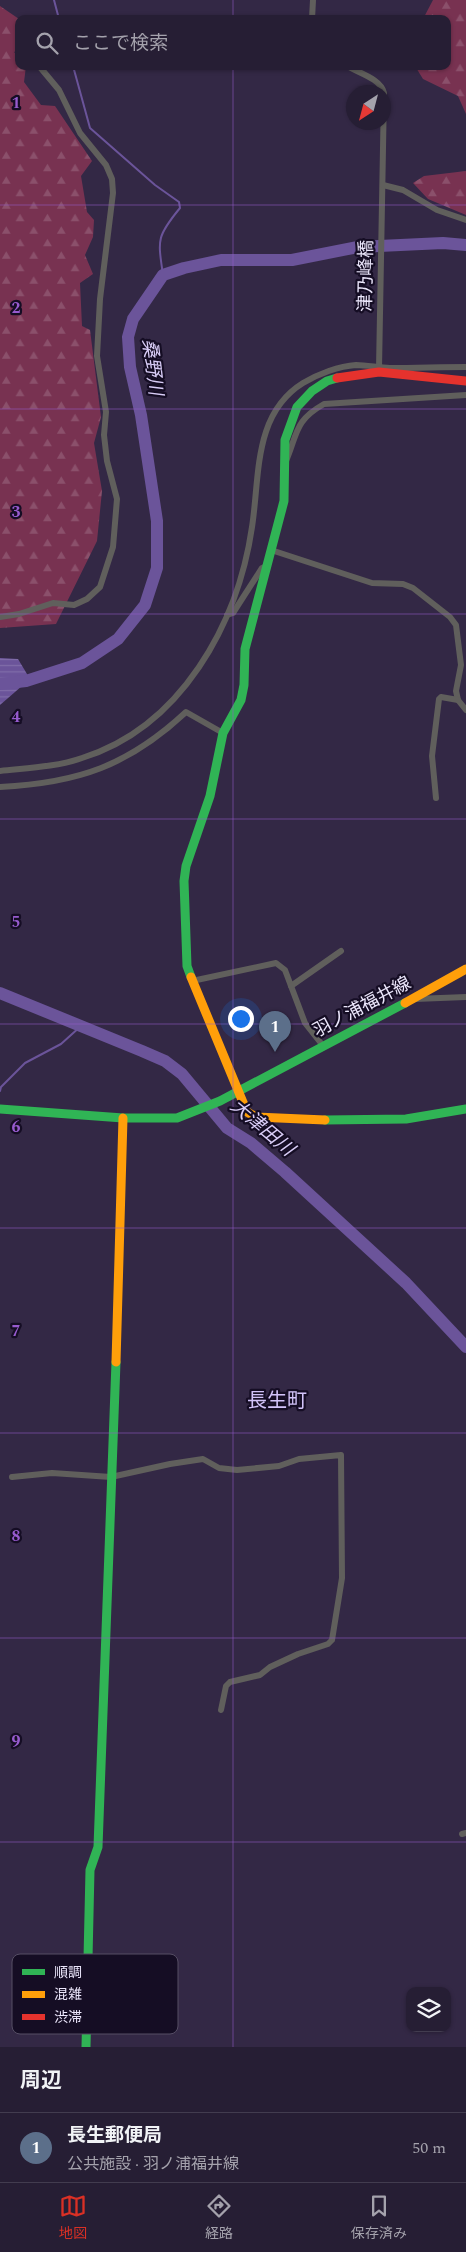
<!DOCTYPE html>
<html lang="ja">
<head>
<meta charset="utf-8">
<style>
  :root { --surface:#261e34; --page:#322b40; --text:#f1f3f6; --muted:#a4a2ac; --line:#423c4f; --accent:#d93025 }
  body { margin:0; font-family:Spectral,"Noto Sans JP",serif; background:var(--page); color:var(--text) }
  .controls { position:absolute; right:15px; bottom:15px; display:grid; overflow:hidden; border-radius:10px; box-shadow:0 1px 4px #0004 }
  .controls button { width:45px; height:45px; display:grid; place-items:center; padding:0; border:0; border-bottom:1px solid var(--line); background:var(--surface); color:var(--text); font:25px sans-serif }
  .compass { position:absolute; left:346px; top:85px; width:45px; height:45px; border-radius:50%; background:var(--surface); box-shadow:0 1px 4px #0004; rotate:216deg }
  .you { position:absolute; left:240px; top:1018px; width:18px; height:18px; margin:-12px; border:4px solid #fff; border-radius:50%; background:#1a73e8; box-shadow:0 0 0 8px #1a73e833 }
  .badge { display:grid; place-items:center; width:32px; height:32px; border-radius:50%; background:var(--accent); color:#fff; font-size:16px; font-weight:700 }
  .pin { position:absolute; translate:-50% -41px; filter:drop-shadow(0 1px 2px #0008) }
  .pin::after { content:''; position:absolute; top:26px; width:18px; height:15px; background:inherit; clip-path:polygon(0 0,100% 0,50% 100%) }
  .list { margin:0; padding:0; list-style:none }
  h2 { display:flex; justify-content:space-between; align-items:center; height:65px; margin:0; padding:0 20px; font-size:21px }
  h2 small { font-size:16px; font-weight:400; color:var(--muted) }
  .list li { display:grid; grid-template-columns:32px 1fr auto; gap:15px; align-items:center; box-sizing:border-box; height:70px; padding:0 20px; border-top:1px solid var(--line) }
  .list b { display:block; font-size:19px; white-space:nowrap }
  .list p { margin:0; font-size:16px; white-space:nowrap; color:var(--muted) }
  .list em { font-size:16px; font-style:normal; color:var(--muted) }
  .icon { flex:none; width:28px; height:28px; fill:none; stroke:currentColor; stroke-width:2; stroke-linecap:round; stroke-linejoin:round }
  .map { position:relative; flex:none; width:466px; height:2047px; overflow:hidden }
  .search { position:absolute; background:var(--surface); box-shadow:0 1px 4px #0004; left:15px; right:15px; top:15px; height:55px; display:flex; align-items:center; gap:12px; box-sizing:border-box; padding:0 18px; border-radius:10px; color:var(--muted); font-size:19px }
  .sheet { height:135px; background:var(--surface) }
  nav { display:flex; justify-content:space-around; align-items:center; box-sizing:border-box; height:70px; border-top:1px solid var(--line); background:var(--surface); font-size:14px; color:var(--muted) }
  nav a { display:grid; justify-items:center; gap:2px }
  nav .on { color:var(--accent) }
  .map>svg:first-child { display:block }
  .forest { fill:url(#forest-firs) }
  .water { fill:url(#water-rules) }
  .lines { fill:none; stroke-linecap:round; stroke-linejoin:round }
  .stream { stroke:#6b549a; stroke-width:2 }
  .river { stroke:#6b549a; stroke-width:12 }
  .street { stroke:#605f5c; stroke-width:6 }
  .fast { stroke:#30b455; stroke-width:9 }
  .slow { stroke:#ff9f0a; stroke-width:9 }
  .jam { stroke:#e5322d; stroke-width:9 }
  .grid { fill:none; stroke:#975bce; stroke-width:1; stroke-opacity:0.55 }
  .labels { text-anchor:middle; dominant-baseline:central; stroke-width:4.5; stroke-linejoin:round; paint-order:stroke }
  .street-label { font-size:18px; fill:#ece7fc; stroke:#150d24 }
  .water-label { font-size:19px; font-style:italic; fill:#d9cdf7; stroke:#150d24 }
  .quarter-label { font-size:20px; fill:#d2c3f9; stroke:#150d24 }
  .key { fill:#150d24; stroke:#564e65; stroke-width:1 }
  .key-label { font-size:14px; fill:#ece7fc }
  .grid-label { font-size:16px; text-anchor:middle; font-weight:bold; fill:#975bce; stroke:#150d24; stroke-width:4.5; stroke-linejoin:round; paint-order:stroke }
</style>
</head>
<body>
<div class="map">
<svg width="466" height="2047" viewBox="0 0 466 2047">
  <defs>
    <pattern id="forest-firs" width="22" height="20" patternUnits="userSpaceOnUse" patternTransform="scale(1.25)"><rect width="22" height="20" fill="#783251"/><path d="M5 1l3.5 6h-7zM16 11l3.5 6h-7z" fill="#8b506b"/></pattern>
    <pattern id="water-rules" width="6" height="5" patternUnits="userSpaceOnUse" patternTransform="scale(1.25)"><rect width="6" height="5" fill="#6b549a"/><path d="M0 2.5h6" fill="none" stroke="#806da9"/></pattern>
  </defs>
  <rect width="100%" height="100%" fill="#332845"/>
  <g class="forest">
    <polygon points="433,0 466,0 466,114 458,96 423,79 415,66 447,66 447,19 423,19"/>
    <polygon points="0,6 19,19 19,50 14,52 19,57 19,66 26,66 24,82 41,105 55,106 92,161 81,176 87,212 94,220 93,237 85,255 93,274 80,283 82,326 90,330 101,417 94,443 102,491 97,541 56,624 0,628"/>
    <polygon points="466,171 466,215 428,199 413,183 424,176"/>
  </g>
  <polygon class="water" points="0,658 18,659 30,679 0,705"/>
  <g class="lines">
    <g class="stream">
      <polyline points="54,0 59,19"/>
      <path d="M73,66l17,62 65,57 24,17 1,6c-24,29 -22,32 -17,67"/>
      <polyline points="0,1091 1,1087 25,1063 61,1044 81,1026"/>
    </g>
    <g class="river">
      <polyline points="0,684 26,681 82,663 118,639 145,605 157,568 157,521 141,415 130,367 128,337 133,319 163,275 184,268 221,260 292,260 358,247 443,243 466,245"/>
      <polyline points="0,993 142,1051 165,1061 182,1074 227,1128 251,1143 285,1172 406,1283 466,1347"/>
    </g>
    <g class="street">
      <polyline points="312,19 313,0"/>
      <path d="M347,66c12,7 34,13 37,27l-5,276"/>
      <polyline points="383,185 403,190 437,210 466,220"/>
      <path d="M286,461c12,-28 8,-40 38,-57l142,-9"/>
      <polyline points="271,550 372,583 403,584 413,588 450,617 456,625 461,665 456,691 458,700 466,710"/>
      <polyline points="227,615 233,613 262,568 267,566"/>
      <polyline points="0,617 19,614 53,603 74,605 87,599 100,587 113,547 117,499 107,461 104,435 106,412 97,356 100,299 113,193 112,179 106,165 80,133 59,90 39,66"/>
      <path d="M0,771c27,-3 56,-4 82,-13 99,-31 156,-134 170,-231 8,-51 1,-113 51,-144 15,-9 36,-17 53,-18 12,0 23,3 34,3 26,0 51,-1 76,-1"/>
      <path d="M0,787c78,-4 128,-21 186,-75l37,21"/>
      <polyline points="436,798 432,756 439,699 441,697 458,700"/>
      <polyline points="192,981 276,963 285,970 305,1023 324,1047"/>
      <polyline points="291,986 341,951"/>
      <polyline points="415,999 466,997"/>
      <polyline points="12,1477 52,1473 111,1477 170,1464 203,1459 219,1468 237,1470 279,1466 299,1459 341,1455 342,1578 332,1640 328,1644 298,1654 270,1667 260,1675 230,1682 226,1686 221,1710"/>
      <polyline points="462,1834 466,1833"/>
    </g>
    <g class="fast">
      <polyline points="191,977 187,966 184,881 186,866 210,796 223,733 241,700 244,685 245,649 284,501 285,440 297,407 312,391 327,381 337,378"/>
      <polyline points="0,1109 123,1118 177,1118 220,1101 405,1003"/>
      <polyline points="325,1120 406,1119 466,1109"/>
      <polyline points="86,2047 90,1870 98,1847 116,1362"/>
    </g>
    <g class="slow">
      <polyline points="191,977 247,1112 256,1117 325,1120"/>
      <polyline points="405,1003 466,969"/>
      <polyline points="116,1362 123,1118"/>
    </g>
    <polyline class="jam" points="337,378 379,372 466,381"/>
  </g>
  <path class="grid" d="M233,0v19M233,66v1981M0,205h466M0,409h466M0,614h466M0,819h466M0,1024h466M0,1228h466M0,1433h466M0,1638h466M0,1842h466"/>
  <g class="labels">
    <g class="street-label">
      <text transform="translate(366 276) rotate(-89)">津乃峰橋</text>
      <text transform="translate(362 1007) rotate(-28)">羽ノ浦福井線</text>
    </g>
    <g class="water-label">
      <text transform="translate(152 367) rotate(83)">桑野川</text>
      <text transform="translate(262 1128) rotate(40)">大津田川</text>
    </g>
    <g class="quarter-label">
      <text x="277" y="1401">長生町</text>
    </g>
  </g>
  <rect x="12" y="1954" width="166" height="80" rx="8" class="key"/>
  <rect x="22" y="1969" width="23" height="6" fill="#30b455"/>
  <rect x="22" y="1991" width="23" height="7" fill="#ff9f0a"/>
  <rect x="22" y="2014" width="23" height="6" fill="#e5322d"/>
  <g class="key-label">
    <text x="54" y="1977">順調</text>
    <text x="54" y="1999">混雑</text>
    <text x="54" y="2022">渋滞</text>
  </g>
  <g class="grid-label">
    <text x="16" y="108">1</text>
    <text x="16" y="313">2</text>
    <text x="16" y="517">3</text>
    <text x="16" y="722">4</text>
    <text x="16" y="927">5</text>
    <text x="16" y="1132">6</text>
    <text x="16" y="1336">7</text>
    <text x="16" y="1541">8</text>
    <text x="16" y="1746">9</text>
  </g>
</svg>
<div class="controls">
<button><svg class="icon" aria-label="layers" viewBox="0 0 24 24"><path d="M12 4l9 5-9 5-9-5zM3 14l9 5 9-5"/></svg></button>
</div>
<svg class="compass" viewBox="-18 -18 36 36"><path d="M0-13l5 13h-10z" fill="#e53935"/><path d="M0 13l5-13h-10z" fill="#a4a2ac"/></svg>
<div class="you"></div>
<div class="pin badge" style="left:275px;top:1052px;background:#5c6f8a">1</div>
<div class="search"><svg class="icon" aria-label="search" viewBox="0 0 24 24"><circle cx="10" cy="10" r="6"/><path d="M15 15l6 6"/></svg>ここで検索</div>
</div>
<section class="sheet">
<h2>周辺<small></small></h2>
<ul class="list">
<li><span class="badge" style="background:#5c6f8a">1</span><div><b>長生郵便局</b><p>公共施設 · 羽ノ浦福井線</p></div><em>50 m</em></li>
</ul>
</section>
<nav>
<a class="on"><svg class="icon" aria-label="map" viewBox="0 0 24 24"><path d="M3 6l6-2 6 2 6-2v14l-6 2-6-2-6 2zM9 4v14M15 6v14"/></svg>地図</a>
<a><svg class="icon" aria-label="directions" viewBox="0 0 24 24"><path d="M12 3l9 9-9 9-9-9zM9 14v-3h6M13 9l2 2-2 2"/></svg>経路</a>
<a><svg class="icon" aria-label="saved" viewBox="0 0 24 24"><path d="M7 4h10v16l-5-4-5 4z"/></svg>保存済み</a>
</nav>
</body>
</html>
